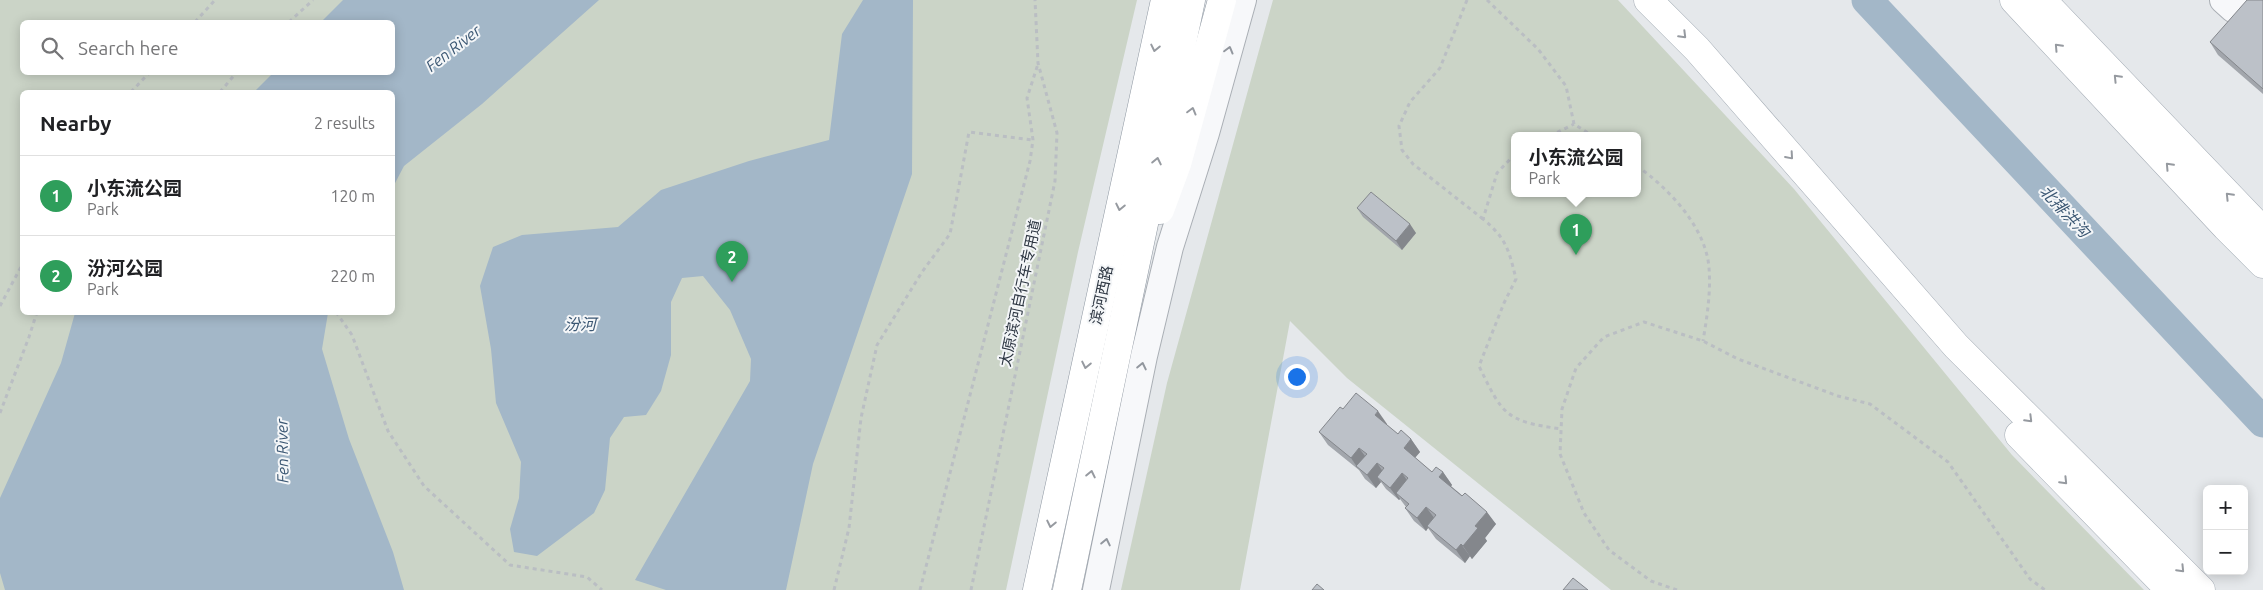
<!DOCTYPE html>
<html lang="en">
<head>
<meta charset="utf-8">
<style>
  :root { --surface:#fff; --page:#f6f6f6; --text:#202124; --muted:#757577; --line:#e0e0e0; --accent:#c4566b }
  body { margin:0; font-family:Ubuntu,"Noto Sans SC",sans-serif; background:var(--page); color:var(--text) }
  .controls { position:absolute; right:15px; bottom:15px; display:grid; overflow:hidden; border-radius:8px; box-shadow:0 2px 12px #0003 }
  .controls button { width:45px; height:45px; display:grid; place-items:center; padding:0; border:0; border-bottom:1px solid var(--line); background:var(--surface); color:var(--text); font:25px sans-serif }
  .you { position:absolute; left:1296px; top:376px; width:18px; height:18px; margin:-12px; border:4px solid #fff; border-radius:50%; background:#1a73e8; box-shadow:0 0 0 8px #1a73e833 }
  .badge { display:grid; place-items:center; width:32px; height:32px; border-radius:50%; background:var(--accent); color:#fff; font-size:16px; font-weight:700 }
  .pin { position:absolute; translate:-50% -41px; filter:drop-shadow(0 1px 2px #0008) }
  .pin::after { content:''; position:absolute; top:26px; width:18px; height:15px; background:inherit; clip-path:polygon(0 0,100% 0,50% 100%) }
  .popup { position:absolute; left:1511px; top:132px; width:130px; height:65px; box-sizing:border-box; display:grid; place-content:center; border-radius:8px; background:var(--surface); filter:drop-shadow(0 1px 4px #0005); font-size:16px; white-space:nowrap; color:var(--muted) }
  .popup b { font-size:19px; color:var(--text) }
  .popup::after { content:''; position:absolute; left:50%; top:100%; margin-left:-10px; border:10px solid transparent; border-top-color:var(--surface) }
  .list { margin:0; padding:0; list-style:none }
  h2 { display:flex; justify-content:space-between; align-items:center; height:65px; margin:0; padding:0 20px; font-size:21px }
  h2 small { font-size:16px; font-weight:400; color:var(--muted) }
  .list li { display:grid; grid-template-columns:32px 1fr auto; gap:15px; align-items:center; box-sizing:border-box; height:80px; padding:0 20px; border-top:1px solid var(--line) }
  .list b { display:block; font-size:19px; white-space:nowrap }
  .list p { margin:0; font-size:16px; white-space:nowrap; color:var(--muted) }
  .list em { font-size:16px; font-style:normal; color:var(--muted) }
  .icon { flex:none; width:28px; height:28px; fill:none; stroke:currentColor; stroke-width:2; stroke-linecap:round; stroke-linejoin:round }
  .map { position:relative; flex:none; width:2263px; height:590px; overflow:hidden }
  .search { position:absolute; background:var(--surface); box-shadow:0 2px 12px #0003; left:20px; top:20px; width:375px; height:55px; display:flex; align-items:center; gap:12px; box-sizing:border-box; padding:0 18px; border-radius:8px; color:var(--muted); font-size:19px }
  .panel { position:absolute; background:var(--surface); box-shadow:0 2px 12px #0003; left:20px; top:90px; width:375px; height:225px; border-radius:8px }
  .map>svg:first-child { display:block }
  .green { fill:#cbd4c7; fill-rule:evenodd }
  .water { fill:#a3b7c8 }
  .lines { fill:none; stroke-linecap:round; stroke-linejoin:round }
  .river { stroke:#a3b7c8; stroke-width:31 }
  .minor-casing { stroke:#aaafb5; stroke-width:28 }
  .major-casing { stroke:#a5adb6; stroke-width:29 }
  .highway-casing { stroke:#8d96a1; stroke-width:29 }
  .path { stroke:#babec3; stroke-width:3; stroke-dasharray:4 4; stroke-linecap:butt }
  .minor { stroke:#f7f8fa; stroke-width:26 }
  .major { stroke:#fff; stroke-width:28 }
  .highway { stroke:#fff; stroke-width:28 }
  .wall { fill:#a2a6ac }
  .shaded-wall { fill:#84878c }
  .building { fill:#bcc1c8; stroke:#84878c }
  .oneway { stroke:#969aa0 }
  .oneway2 { stroke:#92979e }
  .labels { text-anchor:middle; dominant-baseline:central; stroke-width:4; stroke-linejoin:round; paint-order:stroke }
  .street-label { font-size:15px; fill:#2d3642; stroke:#f4f6f8 }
  .water-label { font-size:16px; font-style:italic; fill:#3b5773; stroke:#f4f6f8 }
</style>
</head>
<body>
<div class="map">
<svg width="2263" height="590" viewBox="0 0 2263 590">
  <rect width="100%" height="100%" fill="#e5e8eb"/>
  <g class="green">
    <path d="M0,0h1137l-59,252 -72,338h-1006zM22,22h370v50h-370zM22,92h370v220h-370z"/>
    <path d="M1273,0h345l176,189 218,266 132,135h-533l-264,-212 -57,-57 -50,269h-119l46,-207zM1515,136h122v58h-122z"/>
  </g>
  <g class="water">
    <polygon points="343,0 599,0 482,104 404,166 393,187 392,92 254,92 273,73 392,72 392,22 321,22"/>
    <polygon points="863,0 913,0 912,174 813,464 786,590 666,590 635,580 750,381 751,359 730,310 703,276 682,278 671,302 671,355 661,391 646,415 624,417 610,438 605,490 594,513 537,556 514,552 510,529 519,498 521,462 496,403 491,349 480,286 493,247 522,235 618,227 661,190 749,161 829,140 842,34"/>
    <polygon points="75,313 328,313 322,349 349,439 393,552 404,590 5,590 0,573 0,498 61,363"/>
  </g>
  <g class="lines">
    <polyline class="river" points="1867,0 2263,422"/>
    <g class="minor-casing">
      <g id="minor">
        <polyline points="2223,0 2233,9 2241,0"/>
        <polyline points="1096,590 1144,356 1170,247 1206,133 1243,0"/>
      </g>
    </g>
    <g class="major-casing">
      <g id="major">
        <polyline points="1648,0 1697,49 1956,346 2201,590"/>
        <polyline points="2014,0 2226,227 2263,264"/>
        <polyline points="2042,0 2263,231"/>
        <polyline points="2019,435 2170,590"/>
      </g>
    </g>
    <g class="highway-casing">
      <g id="highway">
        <polyline points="1160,210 1177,164 1222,0"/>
        <polyline points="1037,590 1165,0"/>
        <polyline points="1067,590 1191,0"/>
      </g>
    </g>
    <g class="path">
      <polyline points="1467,0 1440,68 1410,102 1399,126 1402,150 1413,164 1483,219"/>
      <polyline points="1487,0 1538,49 1566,86 1574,124 1593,136"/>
      <polyline points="195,22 215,0"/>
      <polyline points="289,22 313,0"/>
      <polyline points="131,92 150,72"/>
      <polyline points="220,92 237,72"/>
      <polyline points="1550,136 1574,124"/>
      <path d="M1515,154l-18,19 -14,46c23,19 26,31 33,60l-12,24 -25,63c24,50 27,55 82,63"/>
      <path d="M1637,166c31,22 69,61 72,102 2,24 -2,49 -6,73"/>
      <polyline points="0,306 22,265"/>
      <polyline points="336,312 352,335 388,431 424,486 510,565 587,577 602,590"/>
      <polyline points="0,413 29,337 37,312"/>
      <polyline points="834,590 849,528 861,418 877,345 922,272 950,234 969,132 1033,140"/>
      <polyline points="920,590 1030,161 1033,140 1027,98 1038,64"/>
      <polyline points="971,590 1055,181 1057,133 1038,63 1035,0"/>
      <polyline points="1677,590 1651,581 1609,550 1584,513 1560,454 1562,409 1576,368 1604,337 1644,322 1703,341 1738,359 1838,396 1870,404 1948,462 2030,579 2045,590"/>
    </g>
    <use href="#minor" class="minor"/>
    <use href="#major" class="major"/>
    <use href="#highway" class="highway"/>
  </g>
  <g class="wall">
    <polygon points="2263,0 2263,94 2218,55 2210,42"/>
    <polygon points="1357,208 1416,233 1402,250 1363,217"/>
    <polygon points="1343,409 1387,424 1386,425 1398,434 1411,439 1420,452 1415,458 1432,472 1443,472 1452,485 1451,486 1496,524 1485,538 1487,541 1472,559 1470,556 1465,563 1436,539 1428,528 1426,531 1414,521 1405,508 1406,507 1400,499 1399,500 1386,489 1381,482 1376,488 1365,479 1359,470 1328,445 1319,432"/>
  </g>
  <g class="shaded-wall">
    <polygon points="1410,224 1416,233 1402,250 1396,241"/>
    <polygon points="1378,411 1387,424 1383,428 1375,415"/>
    <polygon points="1411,439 1420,452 1412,461 1404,448"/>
    <polygon points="1359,448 1368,460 1357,467 1351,458"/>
    <polygon points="1377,463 1386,476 1377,477 1381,482 1376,488 1367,475"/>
    <polygon points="1443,472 1452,485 1448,490 1439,477"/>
    <polygon points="1402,473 1411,486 1396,493 1400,499 1399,500 1390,488"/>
    <polygon points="1426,507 1435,519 1427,526 1428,528 1426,531 1417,518"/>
    <polygon points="1487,512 1496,524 1485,538 1487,541 1472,559 1463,546 1475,526"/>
    <polygon points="1461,544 1470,556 1465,563 1456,550"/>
  </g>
  <g class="building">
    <polygon points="2247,0 2263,0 2263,89 2210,42"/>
    <polygon points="1371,192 1410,224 1396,241 1357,208"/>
    <polygon points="1356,393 1378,411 1375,415 1398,434 1401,430 1411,439 1404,448 1432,472 1436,467 1443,472 1439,477 1462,496 1465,493 1487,512 1475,526 1478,528 1463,546 1461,544 1456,550 1427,526 1436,515 1426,507 1417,518 1405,508 1409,504 1396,493 1408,478 1402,473 1390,488 1377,477 1384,468 1377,463 1367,475 1356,466 1367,454 1359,448 1351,458 1319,432 1340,407 1343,409"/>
    <polygon points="1573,578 1588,590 1563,590"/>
    <polygon points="1317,584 1324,590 1312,590"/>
  </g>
  <defs><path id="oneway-chevron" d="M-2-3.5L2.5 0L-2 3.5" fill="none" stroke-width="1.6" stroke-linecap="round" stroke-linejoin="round" transform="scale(1.25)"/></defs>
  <g class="oneway">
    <use href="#oneway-chevron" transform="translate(1683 35) rotate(45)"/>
    <use href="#oneway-chevron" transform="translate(2058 47) rotate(-133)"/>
    <use href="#oneway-chevron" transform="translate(1155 48) rotate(102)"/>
    <use href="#oneway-chevron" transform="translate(2117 78) rotate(-134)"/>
    <use href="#oneway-chevron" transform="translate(1192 111) rotate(-75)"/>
    <use href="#oneway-chevron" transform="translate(1790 156) rotate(49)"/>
    <use href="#oneway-chevron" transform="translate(1157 161) rotate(-78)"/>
    <use href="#oneway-chevron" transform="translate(2169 166) rotate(-133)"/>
    <use href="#oneway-chevron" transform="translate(2229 196) rotate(-134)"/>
    <use href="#oneway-chevron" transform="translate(1120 207) rotate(102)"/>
    <use href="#oneway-chevron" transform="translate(1086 365) rotate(102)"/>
    <use href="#oneway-chevron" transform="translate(2029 419) rotate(45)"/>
    <use href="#oneway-chevron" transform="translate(1091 474) rotate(-78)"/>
    <use href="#oneway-chevron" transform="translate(2064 481) rotate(46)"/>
    <use href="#oneway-chevron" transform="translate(1051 524) rotate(102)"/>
    <use href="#oneway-chevron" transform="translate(2181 569) rotate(46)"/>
  </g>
  <g class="oneway2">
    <use href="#oneway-chevron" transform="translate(1229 50) rotate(-75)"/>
    <use href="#oneway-chevron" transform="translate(1142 366) rotate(-78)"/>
    <use href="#oneway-chevron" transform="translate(1106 542) rotate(-78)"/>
  </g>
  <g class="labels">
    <g class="street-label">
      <text transform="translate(1020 293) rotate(-78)">太原滨河自行车专用道</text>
      <text transform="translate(1101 295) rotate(-78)">滨河西路</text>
    </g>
    <g class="water-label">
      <text transform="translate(453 48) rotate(-38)">Fen River</text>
      <text transform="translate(2065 211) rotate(47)">北排洪沟</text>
      <text x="580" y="324">汾河</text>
      <text transform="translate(282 451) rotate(-91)">Fen River</text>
    </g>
  </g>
</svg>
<div class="controls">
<button>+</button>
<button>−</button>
</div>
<div class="you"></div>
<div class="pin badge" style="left:1576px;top:255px;background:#2e9e5b">1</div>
<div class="popup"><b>小东流公园</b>Park</div>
<div class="pin badge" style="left:732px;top:282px;background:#2e9e5b">2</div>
<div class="search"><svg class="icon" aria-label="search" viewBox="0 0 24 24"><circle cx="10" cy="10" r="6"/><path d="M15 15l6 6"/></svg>Search here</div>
<section class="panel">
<h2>Nearby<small>2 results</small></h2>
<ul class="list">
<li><span class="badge" style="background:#2e9e5b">1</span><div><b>小东流公园</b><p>Park</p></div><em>120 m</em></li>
<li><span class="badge" style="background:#2e9e5b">2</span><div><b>汾河公园</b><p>Park</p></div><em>220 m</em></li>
</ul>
</section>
</div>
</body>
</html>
